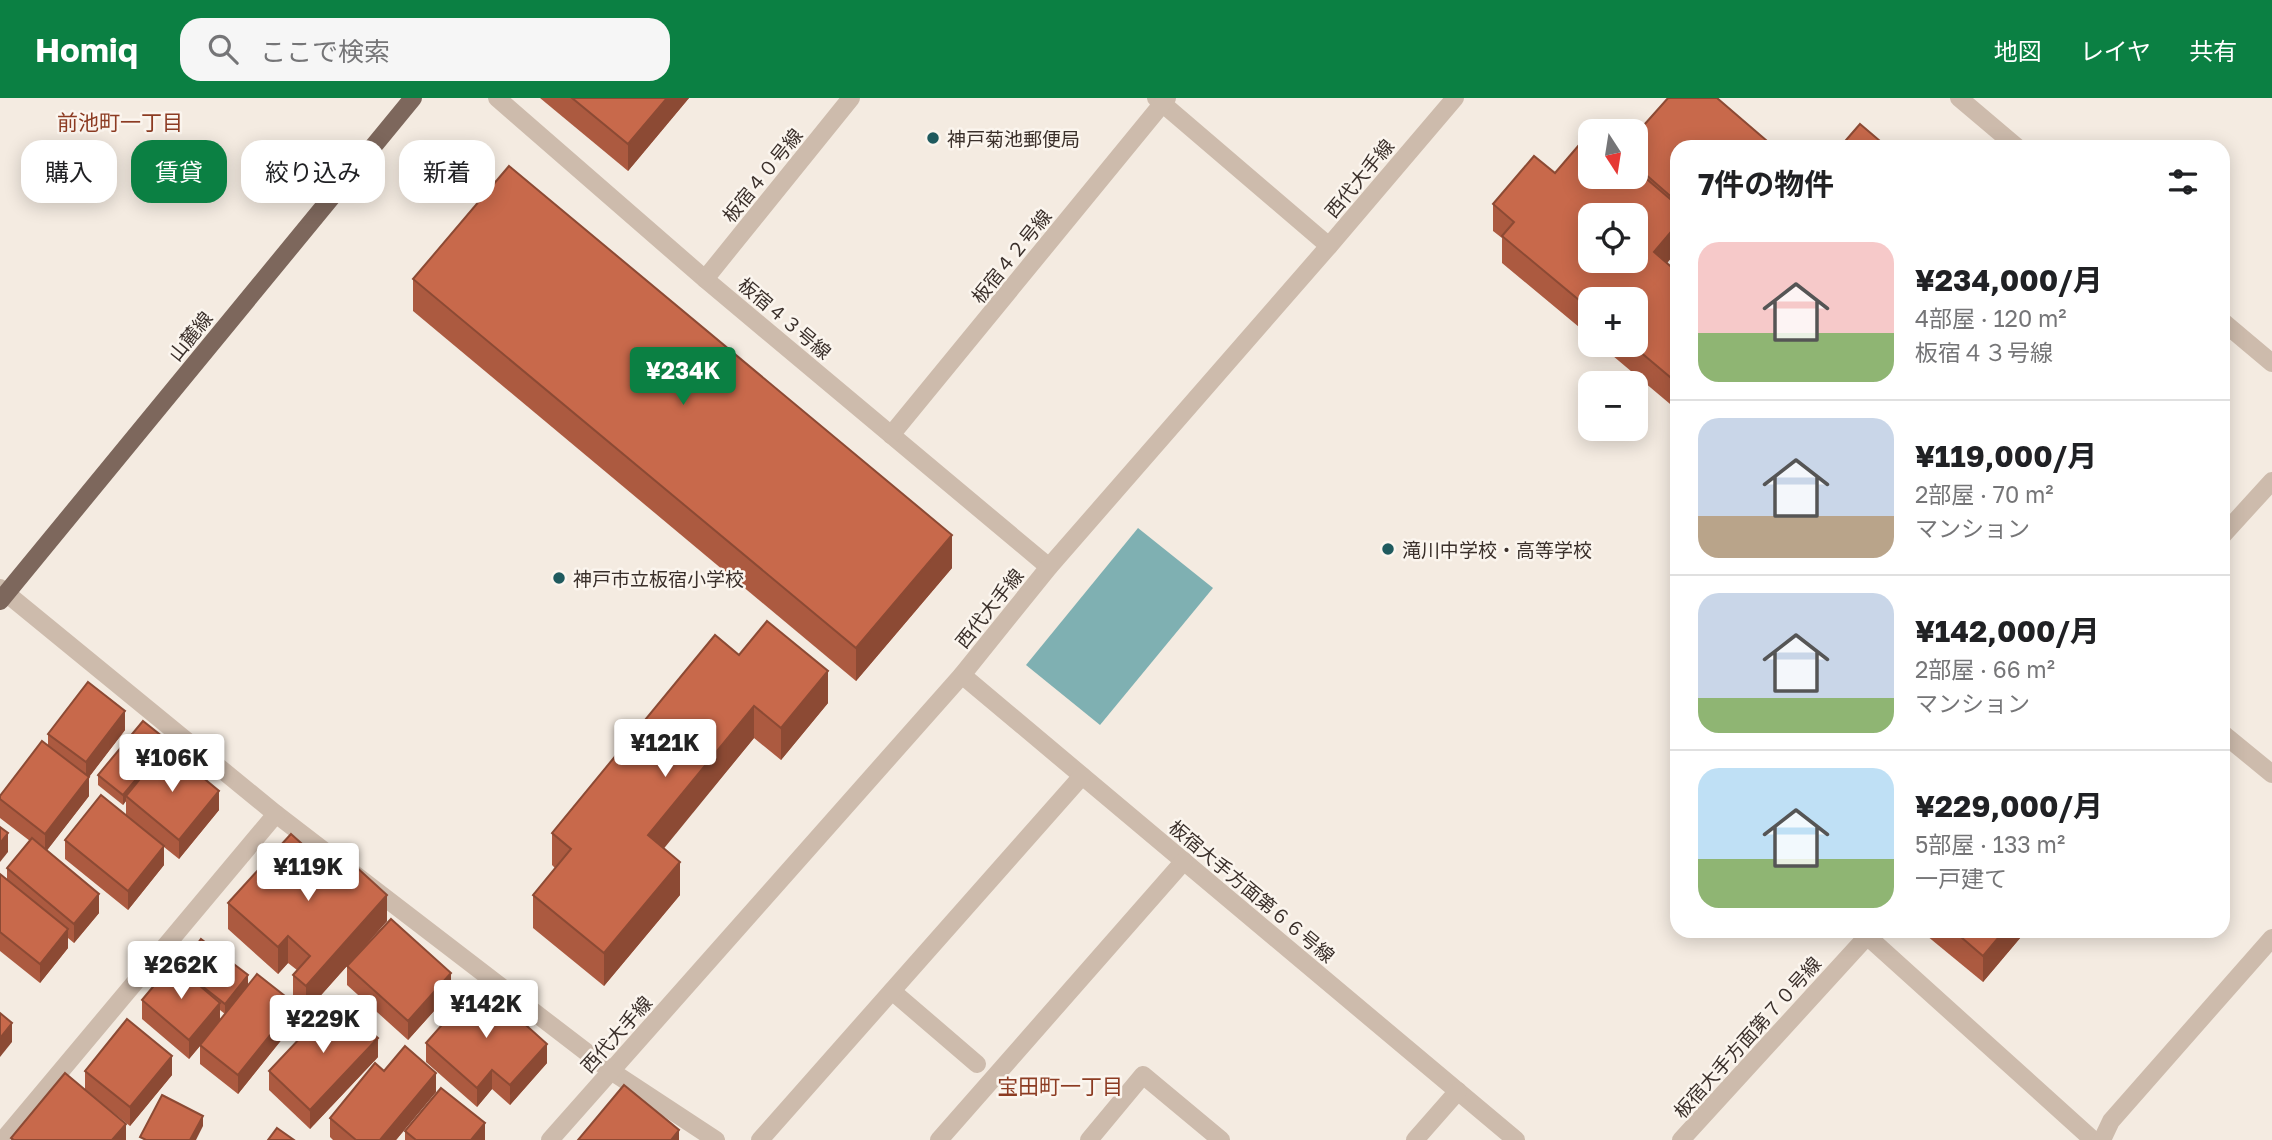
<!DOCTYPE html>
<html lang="ja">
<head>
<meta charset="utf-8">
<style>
  :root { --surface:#fff; --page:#f6f6f6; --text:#202124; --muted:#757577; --line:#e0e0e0; --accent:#0b8043 }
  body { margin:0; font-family:"Golos Text","Noto Sans JP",sans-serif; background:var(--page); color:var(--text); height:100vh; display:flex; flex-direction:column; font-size:26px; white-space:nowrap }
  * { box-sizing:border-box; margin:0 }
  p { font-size:23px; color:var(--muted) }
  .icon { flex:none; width:38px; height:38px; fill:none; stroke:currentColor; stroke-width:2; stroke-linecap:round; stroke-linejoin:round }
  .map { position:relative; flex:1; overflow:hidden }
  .drawer { position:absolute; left:1670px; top:42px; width:560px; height:798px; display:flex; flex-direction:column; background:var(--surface); border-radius:21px; box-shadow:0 4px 18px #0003 }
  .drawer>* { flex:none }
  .top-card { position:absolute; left:21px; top:42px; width:665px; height:63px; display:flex; gap:14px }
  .needle { width:46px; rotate:168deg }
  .fabs { position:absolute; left:1578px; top:21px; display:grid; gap:14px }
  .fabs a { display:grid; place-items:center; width:70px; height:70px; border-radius:14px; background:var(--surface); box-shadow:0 4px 18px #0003; font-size:35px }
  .price { position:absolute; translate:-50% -60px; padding:0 16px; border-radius:7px; background:#fff; color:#222; font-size:23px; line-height:46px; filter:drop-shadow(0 2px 4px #0008) }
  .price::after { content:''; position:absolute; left:50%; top:42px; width:21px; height:16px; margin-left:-10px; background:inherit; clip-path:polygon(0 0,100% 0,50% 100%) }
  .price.active { background:var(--accent); color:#fff }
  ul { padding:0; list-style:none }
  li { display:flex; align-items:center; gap:21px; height:175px; padding:0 28px }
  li+li { border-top:2px solid var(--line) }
  li span { display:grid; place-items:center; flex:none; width:196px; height:140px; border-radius:21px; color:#555 }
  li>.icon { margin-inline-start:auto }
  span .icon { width:84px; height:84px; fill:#fffc; stroke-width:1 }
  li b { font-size:30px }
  h2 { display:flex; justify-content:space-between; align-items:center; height:84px; padding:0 28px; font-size:30px }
  .pill { padding:0 24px; border-radius:21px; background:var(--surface); box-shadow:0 4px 18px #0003; font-size:24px; line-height:63px }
  .pill.active { background:var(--accent); color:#fff }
  header { display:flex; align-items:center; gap:42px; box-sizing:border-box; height:98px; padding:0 35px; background:var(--accent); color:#fff }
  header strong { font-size:33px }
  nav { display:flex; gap:38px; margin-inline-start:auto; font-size:24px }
  .search { width:490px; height:63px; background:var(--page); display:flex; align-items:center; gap:18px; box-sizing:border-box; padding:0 24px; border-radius:21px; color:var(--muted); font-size:26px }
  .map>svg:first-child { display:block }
</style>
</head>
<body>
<header>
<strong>Homiq</strong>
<div class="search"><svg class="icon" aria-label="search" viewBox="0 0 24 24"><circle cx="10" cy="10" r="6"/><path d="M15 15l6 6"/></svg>ここで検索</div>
<nav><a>地図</a><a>レイヤ</a><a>共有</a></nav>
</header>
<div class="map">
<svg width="2272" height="1042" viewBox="0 0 2272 1042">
  <rect width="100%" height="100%" fill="#f4ebe1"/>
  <polygon fill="#7fb0b2" points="1138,430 1213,490 1100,627 1026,567"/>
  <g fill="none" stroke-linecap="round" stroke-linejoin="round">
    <g stroke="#cdbbac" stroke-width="18">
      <polyline points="497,0 705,181 1049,469"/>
      <polyline points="1156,0 1329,148"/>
      <polyline points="1959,0 2017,49"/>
      <polyline points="705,181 851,0"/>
      <polyline points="2222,223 2272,265"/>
      <polyline points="891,337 1167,0"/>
      <polyline points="2222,438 2272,383"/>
      <polyline points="0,490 276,716 611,973 716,1042"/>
      <polyline points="962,577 1516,1042"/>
      <polyline points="2222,635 2272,676"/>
      <polyline points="1867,838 2093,1042"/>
      <polyline points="892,893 977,966"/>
      <polyline points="3,1042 276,716"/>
      <polyline points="550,1042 962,577 1049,469 1329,148 1455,0"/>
      <polyline points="760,1042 1082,678"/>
      <polyline points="939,1042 1184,763"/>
      <polyline points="1089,1042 1143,977 1221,1042"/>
      <polyline points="1415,1042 1458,993"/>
      <polyline points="1681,1042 1872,833"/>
      <polyline points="2102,1042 2111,1023 2272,840"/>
    </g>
    <polyline stroke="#7d675c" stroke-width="18" points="0,503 413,0"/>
  </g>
  <g fill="#ac5a40" fill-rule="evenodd">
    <polygon points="540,0 689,0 628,73"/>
    <polygon points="1636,36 1676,49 1676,154 1667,165 1676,173 1676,311 1600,247 1636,247 1591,201 1591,239 1502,165 1502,140 1493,133 1493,106 1555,75 1636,79"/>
    <polygon points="413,181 952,470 856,583 413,213"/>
    <polygon points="739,557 828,605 781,662 754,640 663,750 680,797 604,888 533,830 533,797 555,770 552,767 552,735"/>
    <polygon points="125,632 89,679 89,698 47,752 99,815 74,845 68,840 68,850 40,885 0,853 0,776 7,782 7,770 30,743 0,720 0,698 48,648 48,636"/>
    <polygon points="168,651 219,712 179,761 164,749 164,767 128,812 65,761 65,742 126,717 126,703 123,707 98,687 98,677"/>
    <polygon points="228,805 387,823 352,863 451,894 408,942 347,887 347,868 306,914 293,903 293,877 297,872 288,865 278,876 228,831"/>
    <polygon points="1921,833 2026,833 1983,884"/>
    <path d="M179,870l69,17 47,38 -57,71 -38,-30v-18l-11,13 -47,-40v-19zM220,912l5,4 -5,6z"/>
    <polygon points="426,945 547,965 510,1007 492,991 477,1009 426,964"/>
    <polygon points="378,959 310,1031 269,992 269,973"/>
    <polygon points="85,973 172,977 130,1028 91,997 126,1042 11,1042 11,1040 85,992"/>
    <polygon points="384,973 436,994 396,1042 333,1042 330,1039 330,1020"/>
    <polygon points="405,1033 485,1042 405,1042"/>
  </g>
  <g fill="#8c4a34">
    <polygon points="667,0 689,0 628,73 628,46"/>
    <polygon points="1676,128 1676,154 1654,181 1654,154"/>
    <polygon points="952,437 952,470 856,583 856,550"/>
    <polygon points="828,573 828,605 781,662 781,630"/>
    <polygon points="754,608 754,640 648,770 648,737"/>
    <polygon points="125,613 125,632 86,683 86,664"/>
    <polygon points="168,643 168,653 126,698 126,703 123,707 123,697"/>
    <polygon points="89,679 89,698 45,755 45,736"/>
    <polygon points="219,693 219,712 179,761 179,742"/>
    <polygon points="8,735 8,754 0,764 0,745"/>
    <polygon points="164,748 164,767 128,812 128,793"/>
    <polygon points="680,764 680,797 604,888 604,855"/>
    <polygon points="99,796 99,815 74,845 74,826"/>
    <polygon points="387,797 387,823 306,914 306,888"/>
    <polygon points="68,831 68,850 40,885 40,866"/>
    <polygon points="2004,833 2026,833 1983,884 1983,858"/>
    <polygon points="288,838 288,865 278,876 278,849"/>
    <polygon points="451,875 451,894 408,942 408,923"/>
    <polygon points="248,877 248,887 225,916 225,906"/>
    <polygon points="220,905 220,924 189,961 189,942"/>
    <polygon points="295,906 295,925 238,996 238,977"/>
    <polygon points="12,925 12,944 0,959 0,940"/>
    <polygon points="378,940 378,959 310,1031 310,1012"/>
    <polygon points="547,946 547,965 510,1007 510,987"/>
    <polygon points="172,958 172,977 130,1028 130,1009"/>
    <polygon points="492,972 492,991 477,1009 477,990"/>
    <polygon points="436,975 436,994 396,1042 380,1042"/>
    <polygon points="203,1018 203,1028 196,1042 190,1042"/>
    <polygon points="485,1025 485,1042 471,1042"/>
    <polygon points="126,1026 126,1042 112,1042"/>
    <polygon points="679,1032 679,1042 671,1042"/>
  </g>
  <g fill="#c8694b" stroke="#8c4a34" stroke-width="2" fill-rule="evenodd">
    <polygon points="572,0 667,0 628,46"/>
    <polygon points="1668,0 1717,0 1774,49 1676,49 1676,103 1636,68 1636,36"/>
    <polygon points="1860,26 1887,49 1840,49"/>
    <path d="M1591,33v46h45v-7l40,34v22l-22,26 22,19v111l-44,-37h4v-46h-45v11l-89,-74 12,-14 -21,-18 41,-48 21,17zM1591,117h45v46h-45z"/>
    <polygon points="509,68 952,437 856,550 413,181"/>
    <polygon points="767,523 828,573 781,630 754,608 648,737 680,764 604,855 533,797 571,751 552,735 715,537 739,557"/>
    <polygon points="88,584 125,613 86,664 48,636"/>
    <polygon points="143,623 168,643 123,697 98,677"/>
    <polygon points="42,643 89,679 45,736 0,701 0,698"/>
    <polygon points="166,649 219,693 179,742 126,698"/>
    <polygon points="101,697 164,748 128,793 65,742"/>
    <polygon points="0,729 8,735 0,745"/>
    <polygon points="291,736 330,771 343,757 387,797 306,888 293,877 310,858 288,838 278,849 228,805"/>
    <polygon points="32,740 99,796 74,826 7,770"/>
    <polygon points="0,776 68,831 40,866 0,834"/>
    <polygon points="391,821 451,875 408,923 347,868"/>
    <polygon points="1954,833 2004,833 1983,858"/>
    <polygon points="201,841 248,877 225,906 179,870"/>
    <polygon points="173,865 220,905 189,942 142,902"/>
    <polygon points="257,876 295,906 238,977 200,947"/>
    <polygon points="479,885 547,946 510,987 492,972 477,990 426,945"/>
    <polygon points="336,902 378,940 310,1012 269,973"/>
    <polygon points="0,915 12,925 0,940"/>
    <polygon points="127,921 172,958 130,1009 85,973"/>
    <polygon points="405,948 436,975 380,1042 356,1042 330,1020 375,965 384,973"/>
    <polygon points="65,975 126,1026 112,1042 14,1042 11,1040"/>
    <polygon points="624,987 679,1032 671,1042 578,1042"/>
    <polygon points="441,990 485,1025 471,1042 416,1042 405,1033"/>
    <polygon points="162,997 203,1018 190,1042 146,1042 140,1039"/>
    <polygon points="277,1030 294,1042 268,1042"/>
  </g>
  <g fill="#1f5a5e" stroke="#fbf5ee" stroke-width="2.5">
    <circle cx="933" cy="40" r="7"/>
    <circle cx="1388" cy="451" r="7"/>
    <circle cx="559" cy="480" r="7"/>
  </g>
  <g text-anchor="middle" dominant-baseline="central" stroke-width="5" stroke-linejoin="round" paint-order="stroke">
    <g font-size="19" fill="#3b302b" stroke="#fbf5ee" text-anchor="start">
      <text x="947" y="40">神戸菊池郵便局</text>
      <text x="1402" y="451">滝川中学校・高等学校</text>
      <text x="573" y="480">神戸市立板宿小学校</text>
    </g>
    <g font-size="19" fill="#3b302b" stroke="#fbf5ee">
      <text transform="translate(762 77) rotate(-51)">板宿４０号線</text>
      <text transform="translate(1359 80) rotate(-50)">西代大手線</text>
      <text transform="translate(1011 158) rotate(-51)">板宿４２号線</text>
      <text transform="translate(785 220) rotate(40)">板宿４３号線</text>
      <text transform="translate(190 238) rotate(-51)">山麓線</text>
      <text transform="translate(989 510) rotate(-51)">西代大手線</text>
      <text transform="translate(1252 793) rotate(40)">板宿大手方面第６６号線</text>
      <text transform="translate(616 936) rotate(-48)">西代大手線</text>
      <text transform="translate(1747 939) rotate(-48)">板宿大手方面第７０号線</text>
    </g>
    <g font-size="21" fill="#8c3b22" stroke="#fbf5ee">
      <text x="120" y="24">前池町一丁目</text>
      <text x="1060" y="988">宝田町一丁目</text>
    </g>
  </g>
</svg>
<div class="fabs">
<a><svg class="needle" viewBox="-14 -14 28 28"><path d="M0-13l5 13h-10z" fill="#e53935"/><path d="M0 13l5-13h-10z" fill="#757577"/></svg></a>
<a><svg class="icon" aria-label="locate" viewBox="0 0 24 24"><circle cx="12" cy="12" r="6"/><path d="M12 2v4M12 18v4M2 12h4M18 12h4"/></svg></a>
<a>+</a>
<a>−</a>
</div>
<b class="price active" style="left:683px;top:309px">¥234K</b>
<b class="price" style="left:665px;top:681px">¥121K</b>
<b class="price" style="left:172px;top:696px">¥106K</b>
<b class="price" style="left:308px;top:805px">¥119K</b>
<b class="price" style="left:181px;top:903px">¥262K</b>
<b class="price" style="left:486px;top:942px">¥142K</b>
<b class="price" style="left:323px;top:957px">¥229K</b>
<div class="top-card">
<a class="pill">購入</a>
<a class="pill active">賃貸</a>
<a class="pill">絞り込み</a>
<a class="pill">新着</a>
</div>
<section class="drawer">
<h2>7件の物件<svg class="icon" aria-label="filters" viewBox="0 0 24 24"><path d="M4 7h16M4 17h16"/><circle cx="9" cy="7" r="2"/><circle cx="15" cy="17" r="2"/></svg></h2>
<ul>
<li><span style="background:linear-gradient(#f6c9c9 65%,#8fb573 0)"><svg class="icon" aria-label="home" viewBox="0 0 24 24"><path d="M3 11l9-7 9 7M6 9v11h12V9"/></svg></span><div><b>¥234,000/月</b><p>4部屋 · 120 m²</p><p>板宿４３号線</p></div></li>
<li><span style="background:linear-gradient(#c9d6e8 70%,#b9a48a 0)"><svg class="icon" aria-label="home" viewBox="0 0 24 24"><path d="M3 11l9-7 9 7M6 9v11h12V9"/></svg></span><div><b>¥119,000/月</b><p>2部屋 · 70 m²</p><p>マンション</p></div></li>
<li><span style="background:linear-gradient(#c9d6e8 75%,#8fb573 0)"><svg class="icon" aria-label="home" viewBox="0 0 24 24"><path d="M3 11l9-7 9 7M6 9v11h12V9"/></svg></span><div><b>¥142,000/月</b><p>2部屋 · 66 m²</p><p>マンション</p></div></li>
<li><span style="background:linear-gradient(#bfe0f5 65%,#8fb573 0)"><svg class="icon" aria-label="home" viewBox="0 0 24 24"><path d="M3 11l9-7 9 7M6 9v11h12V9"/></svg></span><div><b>¥229,000/月</b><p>5部屋 · 133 m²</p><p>一戸建て</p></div></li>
</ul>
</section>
</div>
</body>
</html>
